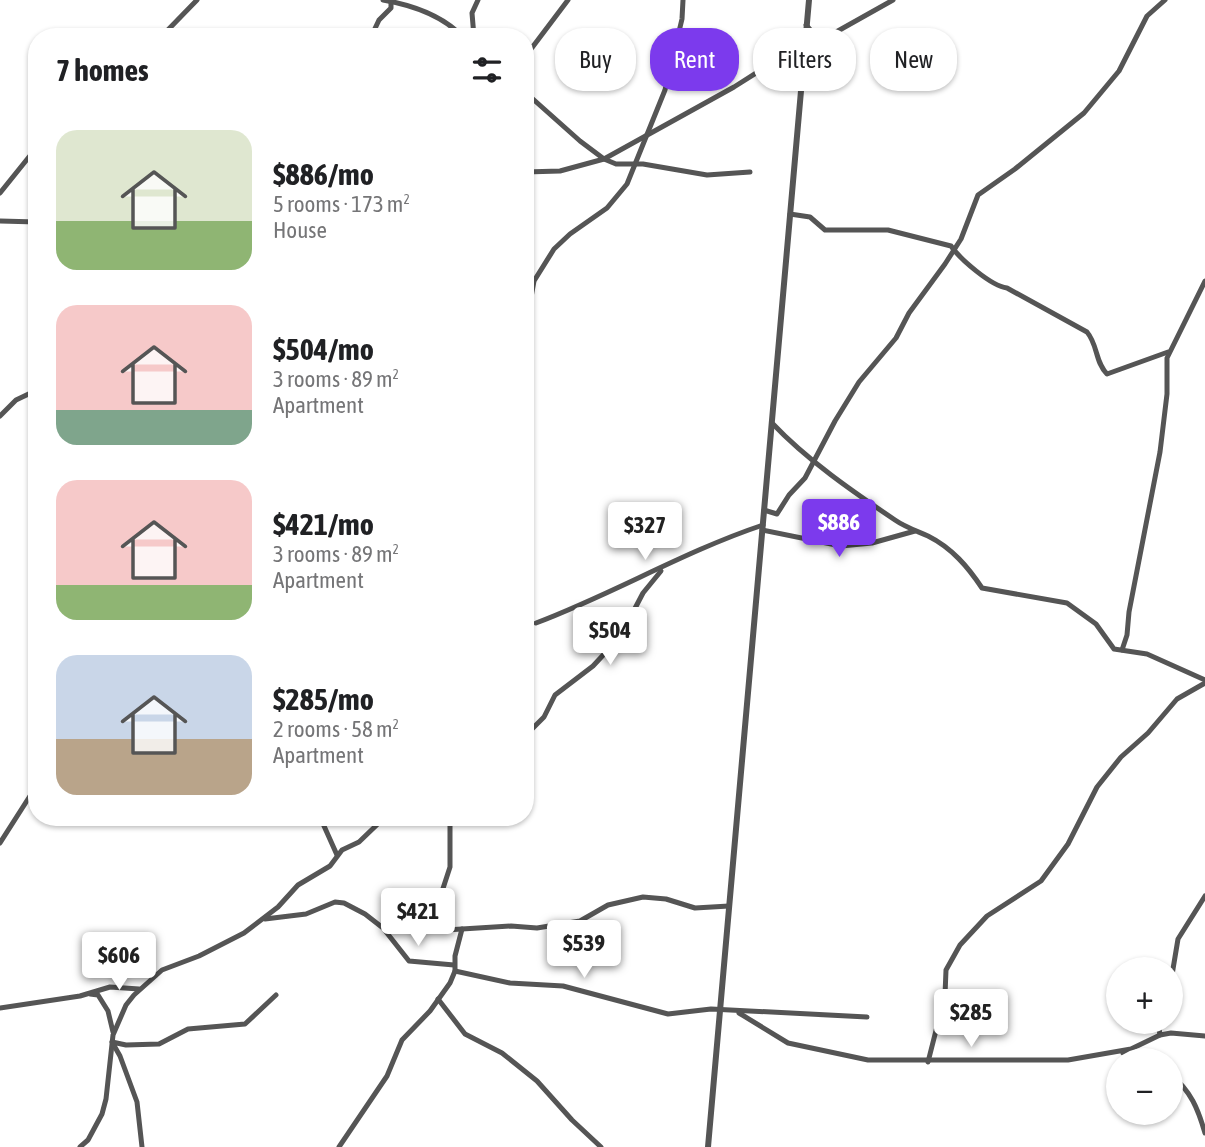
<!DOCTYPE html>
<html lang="en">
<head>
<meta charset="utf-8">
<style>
  :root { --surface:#fff; --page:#f2f2f2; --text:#202124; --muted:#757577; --accent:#7c3aed }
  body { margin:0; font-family:"Asap Condensed",sans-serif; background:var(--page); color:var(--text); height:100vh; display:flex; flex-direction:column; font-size:26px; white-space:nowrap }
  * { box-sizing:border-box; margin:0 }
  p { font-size:23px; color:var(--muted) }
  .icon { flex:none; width:38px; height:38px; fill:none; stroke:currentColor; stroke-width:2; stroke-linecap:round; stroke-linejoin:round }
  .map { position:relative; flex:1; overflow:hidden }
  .side { position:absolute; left:28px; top:28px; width:506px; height:798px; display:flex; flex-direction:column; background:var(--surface); border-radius:28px; box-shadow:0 2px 5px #0004 }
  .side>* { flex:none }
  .guide { position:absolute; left:555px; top:28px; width:544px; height:63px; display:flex; gap:14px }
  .fabs { position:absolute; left:1106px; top:957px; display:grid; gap:14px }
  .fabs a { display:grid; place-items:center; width:77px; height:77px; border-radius:50%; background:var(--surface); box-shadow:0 2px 5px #0004; font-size:35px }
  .price { position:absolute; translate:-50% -60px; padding:0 16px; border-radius:7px; background:#fff; color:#222; font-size:23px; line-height:46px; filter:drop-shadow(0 2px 4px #0008) }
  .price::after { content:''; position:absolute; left:50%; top:42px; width:21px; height:16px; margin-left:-10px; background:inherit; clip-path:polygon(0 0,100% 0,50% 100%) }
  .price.current { background:var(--accent); color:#fff }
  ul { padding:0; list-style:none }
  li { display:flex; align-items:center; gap:21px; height:175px; padding:0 28px }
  li span { display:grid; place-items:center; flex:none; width:196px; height:140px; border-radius:21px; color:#555 }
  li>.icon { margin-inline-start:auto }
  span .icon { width:84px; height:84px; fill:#fffc; stroke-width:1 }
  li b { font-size:30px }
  h2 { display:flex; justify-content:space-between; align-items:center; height:84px; padding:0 28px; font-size:30px }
  .tag { padding:0 24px; border-radius:28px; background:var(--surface); box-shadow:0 2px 5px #0004; font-size:24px; line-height:63px }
  .tag.current { background:var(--accent); color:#fff }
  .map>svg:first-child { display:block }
</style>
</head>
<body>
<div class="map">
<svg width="1205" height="1147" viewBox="0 0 1205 1147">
  <rect width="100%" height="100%" fill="#fff"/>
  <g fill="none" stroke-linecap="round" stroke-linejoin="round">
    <g stroke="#555" stroke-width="5">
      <path d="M383,0c29,5 60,16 80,37"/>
      <polyline points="806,25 820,41"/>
      <polyline points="161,37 197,0"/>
      <polyline points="371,37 379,20 391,8 391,1"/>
      <polyline points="474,37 472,13 478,0"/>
      <polyline points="804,55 820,41 893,0"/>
      <polyline points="525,57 568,0"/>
      <polyline points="525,92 580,141 604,159 616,164 643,164 707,175 750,172"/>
      <polyline points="525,172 560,171 604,159 734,87 786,54 804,49"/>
      <polyline points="0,193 37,147"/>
      <path d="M790,214l20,3 15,13h63l63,16c9,13 40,40 56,42l80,44c11,13 8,30 20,42l61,-22"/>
      <polyline points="0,221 37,222"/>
      <polyline points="525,330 534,281 554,249 570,234 607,208 627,184 665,90 682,19 683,0"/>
      <polyline points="0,416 16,400 37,390"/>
      <path d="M772,423c35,37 80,68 123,97 10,7 22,11 33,16 24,12 40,31 54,52l85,15 29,21 18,25 33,5 58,26"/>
      <polyline points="764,510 777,514 789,495 805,478 835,421 859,382 896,338 909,313 945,264 961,239 978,195 1015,169 1084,113 1119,71 1147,16 1165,0"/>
      <polyline points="762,530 841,546 872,543 915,531"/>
      <path d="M536,623c77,-29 149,-72 227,-98"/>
      <polyline points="1122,650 1127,635 1129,612 1160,452 1167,394 1167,358 1205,281"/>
      <polyline points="525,736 544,717 555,695 593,666 620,637 643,593 661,571"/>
      <polyline points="320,817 337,855"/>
      <polyline points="0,843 37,785"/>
      <polyline points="265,919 306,914 335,902 344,903 365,914 383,928 409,961 454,965"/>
      <polyline points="383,928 404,925 446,930 511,926 537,928 580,921 608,905 643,897 666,899 695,908 729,906"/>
      <polyline points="433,928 433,919 450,867 450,817"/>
      <polyline points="455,971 510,983 563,986 668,1014 711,1009 867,1017"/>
      <polyline points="1171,981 1178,939 1205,896"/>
      <polyline points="90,994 98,995 108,1011 113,1032"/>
      <polyline points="438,999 465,1034 502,1053 537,1081 572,1120 601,1147"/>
      <polyline points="0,1008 80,996 110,987 139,989"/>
      <polyline points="739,1013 788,1043 868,1060 1068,1060 1131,1049 1160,1035 1171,1033 1205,1036"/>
      <polyline points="1158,1022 1160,1035"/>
      <polyline points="1123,1053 1148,1060"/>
      <polyline points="928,1062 945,995 946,970 960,945 987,916 1041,881 1068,844 1097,787 1121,757 1148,733 1177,699 1205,683"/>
      <path d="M1171,1075c20,16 27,34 34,58"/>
      <polyline points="80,1147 88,1140 102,1114 106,1099 113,1035 126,1005 134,995 162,970 199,956 244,933 278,907 298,885 330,866 342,850 359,842 385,817"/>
      <polyline points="142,1147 137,1102 120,1056 112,1042 126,1045 159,1044 188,1029 245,1024 276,995"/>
      <polyline points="339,1147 387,1076 402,1040 430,1011 450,983 455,971 455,956 462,929"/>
    </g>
    <polyline stroke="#555" stroke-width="6" points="708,1147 809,0"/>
  </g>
</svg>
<div class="fabs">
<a>+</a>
<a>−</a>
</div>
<b class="price current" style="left:839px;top:559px">$886</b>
<b class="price" style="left:645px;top:562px">$327</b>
<b class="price" style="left:610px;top:667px">$504</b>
<b class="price" style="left:418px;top:948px">$421</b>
<b class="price" style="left:584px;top:980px">$539</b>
<b class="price" style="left:119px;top:992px">$606</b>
<b class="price" style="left:971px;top:1049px">$285</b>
<div class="guide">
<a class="tag">Buy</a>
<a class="tag current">Rent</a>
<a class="tag">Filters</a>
<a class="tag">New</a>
</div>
<section class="side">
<h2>7 homes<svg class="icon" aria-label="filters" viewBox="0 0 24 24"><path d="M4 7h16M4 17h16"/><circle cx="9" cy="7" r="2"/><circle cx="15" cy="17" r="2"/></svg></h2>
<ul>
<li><span style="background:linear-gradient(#dfe7d0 65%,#8fb573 0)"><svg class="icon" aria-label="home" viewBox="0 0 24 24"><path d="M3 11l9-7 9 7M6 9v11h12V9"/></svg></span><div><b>$886/mo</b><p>5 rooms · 173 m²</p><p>House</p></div></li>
<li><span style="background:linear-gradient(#f6c9c9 75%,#7fa58c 0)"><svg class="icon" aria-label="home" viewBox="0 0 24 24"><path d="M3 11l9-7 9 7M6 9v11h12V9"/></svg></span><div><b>$504/mo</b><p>3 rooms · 89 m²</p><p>Apartment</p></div></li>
<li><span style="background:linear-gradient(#f6c9c9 75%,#8fb573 0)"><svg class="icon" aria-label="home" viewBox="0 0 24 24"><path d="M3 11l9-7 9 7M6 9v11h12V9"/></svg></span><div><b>$421/mo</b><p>3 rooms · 89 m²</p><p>Apartment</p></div></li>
<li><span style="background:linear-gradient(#c9d6e8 60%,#b9a48a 0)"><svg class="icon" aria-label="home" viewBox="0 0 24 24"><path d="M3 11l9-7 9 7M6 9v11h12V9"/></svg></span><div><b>$285/mo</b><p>2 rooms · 58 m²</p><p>Apartment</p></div></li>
</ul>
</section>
</div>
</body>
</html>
